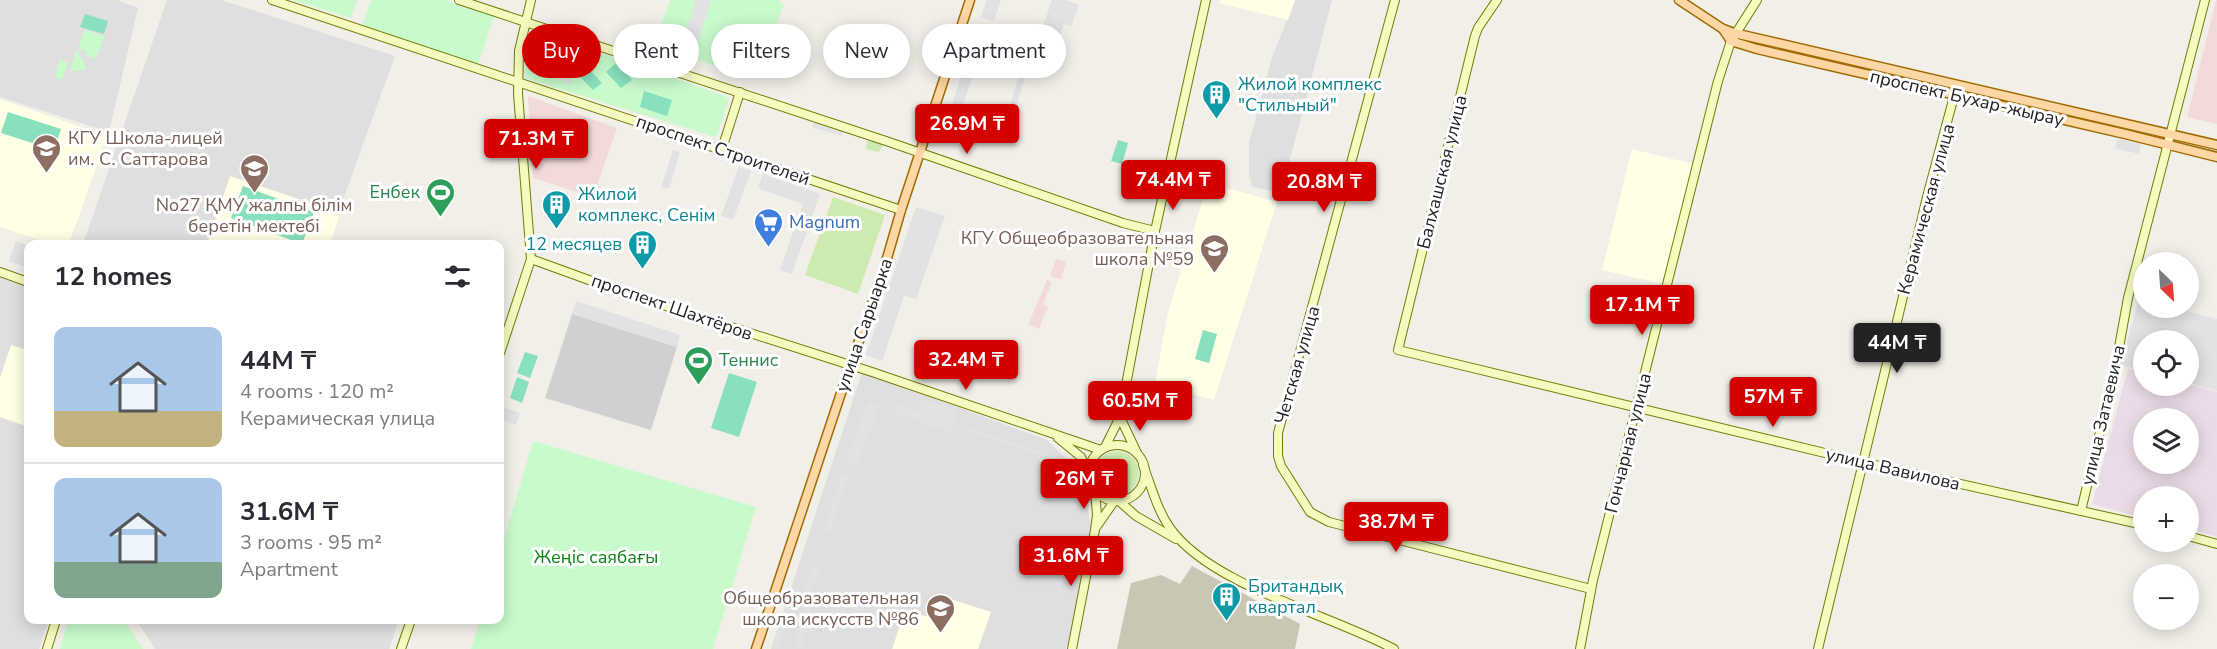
<!DOCTYPE html>
<html lang="en">
<head>
<meta charset="utf-8">
<style>
  :root { --surface:#fff; --page:#f2f2f3; --text:#2b2b33; --muted:#7c7c81; --line:#e1e1e2; --accent:#d40000 }
  body { margin:0; font-family:"Nunito Sans",sans-serif; background:var(--page); color:var(--text); height:100vh; display:flex; flex-direction:column; font-size:22px; white-space:nowrap }
  * { box-sizing:border-box; margin:0 }
  p { font-size:20px; color:var(--muted) }
  .icon { flex:none; width:33px; height:33px; fill:none; stroke:currentColor; stroke-width:2; stroke-linecap:round; stroke-linejoin:round }
  .map { position:relative; flex:1; overflow:hidden }
  .sheet { position:absolute; left:24px; top:240px; width:480px; height:384px; display:flex; flex-direction:column; background:var(--surface); border-radius:12px; box-shadow:0 3px 15px #0003 }
  .sheet>* { flex:none }
  .hud { position:absolute; left:522px; top:24px; width:570px; height:54px; display:flex; gap:12px }
  .needle { width:39px; rotate:155deg }
  .controls { position:absolute; left:2133px; top:252px; display:grid; gap:12px }
  .controls a { display:grid; place-items:center; width:66px; height:66px; border-radius:50%; background:var(--surface); box-shadow:0 3px 15px #0003; font-size:30px }
  .price { position:absolute; translate:-50% -51px; padding:0 14px; border-radius:6px; background:var(--accent); color:#fff; font-size:20px; line-height:39px; filter:drop-shadow(0 2px 3px #0008) }
  .price::after { content:''; position:absolute; left:50%; top:36px; width:18px; height:14px; margin-left:-9px; background:inherit; clip-path:polygon(0 0,100% 0,50% 100%) }
  .price.on { background:#222; color:#fff }
  ul { padding:0; list-style:none }
  li { display:flex; align-items:center; gap:18px; height:150px; padding:0 30px }
  li+li { border-top:2px solid var(--line) }
  li span { display:grid; place-items:center; flex:none; width:168px; height:120px; border-radius:12px; color:#555 }
  li>.icon { margin-inline-start:auto }
  span .icon { width:72px; height:72px; fill:#fffc; stroke-width:1 }
  li b { font-size:26px }
  h2 { display:flex; justify-content:space-between; align-items:center; height:72px; padding:0 30px; font-size:26px }
  .chip { padding:0 21px; border-radius:27px; background:var(--surface); box-shadow:0 3px 15px #0003; font-size:21px; line-height:54px }
  .chip.on { background:var(--accent); color:#fff }
  .map>svg:first-child { display:block }
</style>
</head>
<body>
<div class="map">
<svg width="2217" height="649" viewBox="0 0 2217 649">
  <rect width="100%" height="100%" fill="#f2efe9"/>
  <g fill="#e0dfdf">
    <polygon points="0,0 117,0 138,8 109,132 0,97"/>
    <polygon points="167,0 221,0 395,56 327,244 83,244"/>
    <polygon points="1295,0 1332,0 1281,193 1252,187 1249,175 1249,143 1272,57"/>
    <polygon points="0,277 28,287 28,620 49,620 39,649 0,649"/>
    <polygon points="862,372 1047,440 1070,462 1083,487 1092,529 1083,584 1066,649 771,649"/>
    <polygon points="136,620 399,620 389,649 155,649"/>
  </g>
  <g fill="#f2dad9">
    <polygon points="2216,0 2217,0 2217,124 2187,117"/>
    <polygon points="528,96 617,128 593,197 533,178"/>
    <polygon points="1056,259 1066,262 1061,279 1050,276"/>
    <polygon points="1047,280 1052,282 1043,304 1048,307 1039,329 1028,325"/>
  </g>
  <path fill="#ebdbe8" fill-rule="evenodd" d="M2128,368l15,4 1,14 45,-2 28,8v145l-28,-8 -1,-33h-44l-1,22 -51,-14zM2144,418h44v46h-44z"/>
  <g fill="#ffffe5">
    <polygon points="1220,0 1295,0 1288,20 1219,3"/>
    <polygon points="0,99 107,136 69,244 52,244 0,227"/>
    <polygon points="1632,149 1693,164 1663,284 1602,270"/>
    <polygon points="230,176 340,213 330,244 207,244"/>
    <polygon points="1208,183 1277,202 1214,400 1155,385 1168,312"/>
    <polygon points="11,345 28,350 28,427 0,417 0,377"/>
    <polygon points="941,596 991,612 978,649 892,649 905,611 934,618"/>
  </g>
  <polygon fill="#d0d0d0" points="572,314 677,347 651,430 545,398"/>
  <polygon fill="#c7c7b4" points="1192,566 1300,624 1295,649 1117,649 1131,583 1161,575 1180,584"/>
  <g fill="#cdebb0">
    <polygon points="869,140 883,145 879,152 866,149 867,141"/>
    <polygon points="833,197 885,215 858,294 805,275"/>
    <circle cx="1117" cy="473" r="22"/>
  </g>
  <g fill="#c8facc">
    <polygon points="293,0 357,0 351,18"/>
    <polygon points="371,0 446,0 494,16 478,65 362,26"/>
    <polygon points="670,0 780,0 779,2 784,4 755,79 654,45"/>
    <polygon points="84,30 105,36 96,59 87,56 87,51 78,49"/>
    <polygon points="536,31 723,95 729,100 716,137 527,79 524,74 529,34"/>
    <polygon points="77,50 86,67 85,70 69,71"/>
    <polygon points="59,60 68,63 62,80 55,77"/>
    <polygon points="533,441 756,507 713,649 471,649 480,620 500,620 500,553"/>
    <polygon points="68,620 124,620 143,649 60,649"/>
  </g>
  <g fill="#88e0be">
    <polygon points="85,14 108,21 104,34 80,27"/>
    <polygon points="617,62 632,80 621,88 606,72"/>
    <polygon points="589,69 602,83 593,90 579,76"/>
    <polygon points="644,91 672,100 667,116 640,107"/>
    <polygon points="8,112 61,129 54,150 1,133"/>
    <polygon points="1118,140 1128,143 1122,164 1111,161"/>
    <polygon points="243,186 314,212 302,244 231,218"/>
    <polygon points="1203,330 1217,334 1209,363 1195,359"/>
    <polygon points="525,352 538,356 530,378 517,373"/>
    <polygon points="729,373 757,382 739,437 711,428"/>
    <polygon points="517,377 529,382 522,403 510,398"/>
  </g>
  <g fill="#e2e2e2">
    <polygon points="696,0 711,0 694,55 680,51"/>
    <polygon points="987,0 1001,0 994,21 981,17"/>
    <polygon points="1052,0 1066,0 1079,5 1071,27 1064,24 1060,35 1042,29"/>
    <polygon points="977,28 987,32 958,120 948,116"/>
    <polygon points="542,44 578,56 569,83 533,71"/>
    <polygon points="1023,62 1029,64 1007,137 1001,136"/>
    <polygon points="814,122 843,130 841,136 812,127"/>
    <polygon points="2117,139 2141,144 2139,154 2115,148"/>
    <polygon points="673,150 680,152 669,189 661,187"/>
    <polygon points="739,166 751,171 733,220 721,216"/>
    <polygon points="763,174 820,194 792,274 780,270 803,204 758,188"/>
    <polygon points="916,207 945,216 916,299 904,296 882,361 866,355"/>
    <polygon points="16,241 28,245 28,268 9,261"/>
    <polygon points="2139,298 2143,299 2144,308 2175,308 2217,319 2217,391 2189,383 2188,340 2144,340 2143,371 2121,365"/>
    <polygon points="577,301 680,335 677,347 572,314"/>
    <polygon points="923,399 957,411 950,432 893,412 896,404 919,411"/>
    <polygon points="868,402 879,406 857,465 845,461"/>
    <polygon points="503,407 520,413 516,425 500,419"/>
    <polygon points="963,426 1057,457 1056,460 962,430"/>
    <polygon points="842,473 849,475 829,535 823,532"/>
    <polygon points="812,565 819,567 808,604 800,601"/>
    <polygon points="787,602 793,604 778,647 772,645"/>
    <polygon points="805,608 812,610 801,647 794,645"/>
  </g>
  <g fill="none" stroke-linecap="round" stroke-linejoin="round">
    <defs>
      <g id="secondary">
        <polyline points="272,0 901,210"/>
        <polyline points="459,0 889,142 1123,223 1155,231"/>
        <polyline points="1395,0 1278,433 1278,456 1281,466 1310,512 1329,522 1591,589"/>
        <polyline points="1497,0 1478,28 1475,36 1398,350 1862,462 2144,525"/>
        <polyline points="722,149 740,92"/>
        <polyline points="531,259 622,292 872,372 1101,450"/>
        <polyline points="0,272 28,282"/>
        <polyline points="500,353 531,259 518,94 519,51 531,0"/>
        <polyline points="1120,417 1137,453"/>
        <polyline points="1058,438 1081,457 1087,471"/>
        <circle cx="1117" cy="473" r="28"/>
        <polyline points="1105,447 1120,417 1155,231 1206,0"/>
        <path d="M1143,465c8,20 14,45 27,63 40,57 161,87 224,121"/>
        <polyline points="1119,501 1136,516 1176,539"/>
        <polyline points="2081,511 2115,369 2128,298 2205,0"/>
        <polyline points="1097,526 1115,500"/>
        <polyline points="2188,536 2217,544"/>
        <polyline points="47,649 56,620"/>
        <polyline points="401,649 411,620"/>
        <polyline points="1072,649 1095,530 1097,515 1095,490"/>
        <polyline points="1580,649 1593,580 1718,81 1731,41 1757,0"/>
        <polyline points="1818,649 1928,193 1957,85"/>
      </g>
      <g id="primary">
        <polyline points="1679,0 1723,29 1734,33 2217,145"/>
        <polyline points="1723,29 1731,41 1757,49 2125,134 2217,157"/>
        <polyline points="756,649 850,366 881,279 901,210 970,0"/>
      </g>
    </defs>
    <use href="#secondary" stroke="#707d05" stroke-width="10"/>
    <use href="#primary" stroke="#a06b00" stroke-width="11"/>
    <use href="#secondary" stroke="#f7fabf" stroke-width="8"/>
    <use href="#primary" stroke="#fcd6a4" stroke-width="8"/>
  </g>
  <defs>
    <symbol id="building-pin" viewBox="-11 -11 22 30"><path d="M0 17L-7.5 6A9.5 9.5 0 1 1 7.5 6Z" fill="#0f9aa8" stroke="#fff"/><path d="M-4-6H4V6H1V3H-1V6H-4ZM-2.5-4.3h1.7v1.8h-1.7ZM.8-4.3h1.7v1.8H.8ZM-2.5-1h1.7V.8h-1.7ZM.8-1h1.7V.8H.8Z" fill="#fff"/></symbol>
    <symbol id="school-pin" viewBox="-11 -11 22 30"><path d="M0 17L-7.5 6A9.5 9.5 0 1 1 7.5 6Z" fill="#8d6e63" stroke="#fff"/><path d="M0-5L7-2L0 1L-7-2ZM-4 1L0 2.5L4 1V4Q0 6-4 4Z" fill="#fff"/></symbol>
    <symbol id="stadium-pin" viewBox="-11 -11 22 30"><path d="M0 17L-7.5 6A9.5 9.5 0 1 1 7.5 6Z" fill="#2e9e5b" stroke="#fff"/><path d="M0-5a6.5 5 0 1 0 0 10a6.5 5 0 1 0 0-10ZM-3.5-1.8h7v3.6h-7Z" fill="#fff"/></symbol>
    <symbol id="supermarket-pin" viewBox="-11 -11 22 30"><path d="M0 17L-7.5 6A9.5 9.5 0 1 1 7.5 6Z" fill="#3f7fe0" stroke="#fff"/><path d="M-6-5.5h2.5l.6 2H6L4.5 2H-2.5L-4.4-4H-6ZM-1.5 3.2a1.3 1.3 0 1 0 .1 0ZM3 3.2a1.3 1.3 0 1 0 .1 0Z" fill="#fff"/></symbol>
  </defs>
  <g fill-rule="evenodd">
    <use href="#building-pin" x="1200" y="78" width="33" height="45"/>
    <use href="#school-pin" x="30" y="132" width="33" height="45"/>
    <use href="#school-pin" x="238" y="152" width="33" height="45"/>
    <use href="#stadium-pin" x="424" y="176" width="33" height="45"/>
    <use href="#building-pin" x="540" y="188" width="33" height="45"/>
    <use href="#supermarket-pin" x="752" y="206" width="33" height="45"/>
    <use href="#building-pin" x="626" y="228" width="33" height="45"/>
    <use href="#school-pin" x="1198" y="232" width="33" height="45"/>
    <use href="#stadium-pin" x="682" y="344" width="33" height="45"/>
    <use href="#building-pin" x="1210" y="580" width="33" height="45"/>
    <use href="#school-pin" x="924" y="592" width="33" height="45"/>
  </g>
  <g text-anchor="middle" dominant-baseline="central" stroke-width="6" stroke-linejoin="round" paint-order="stroke">
    <g font-size="18" fill="#0d838f" stroke="#fff" text-anchor="start">
      <text x="1238" y="84">Жилой комплекс<tspan x="1238" dy="21">"Стильный"</tspan></text>
      <text x="578" y="194">Жилой<tspan x="578" dy="21">комплекс, Сенiм</tspan></text>
      <text x="622" y="244" text-anchor="end">12 месяцев</text>
      <text x="1248" y="586">Британдық<tspan x="1248" dy="21">квартал</tspan></text>
    </g>
    <g font-size="18" fill="#222" stroke="#fff">
      <text transform="translate(1967 98) rotate(13)">проспект Бухар-жырау</text>
      <text transform="translate(723 150) rotate(19)">проспект Строителей</text>
      <text transform="translate(1442 172) rotate(-76)">Балхашская улица</text>
      <text transform="translate(1926 209) rotate(-75)">Керамическая улица</text>
      <text transform="translate(672 307) rotate(19)">проспект Шахтёров</text>
      <text transform="translate(864 325) rotate(-71)">улица Сарыарка</text>
      <text transform="translate(1297 365) rotate(-74)">Четская улица</text>
      <text transform="translate(2103 415) rotate(-77)">улица Затаевича</text>
      <text transform="translate(1628 443) rotate(-76)">Гончарная улица</text>
      <text transform="translate(1893 469) rotate(13)">улица Вавилова</text>
    </g>
    <g font-size="18" fill="#785e54" stroke="#fff" text-anchor="end">
      <text x="68" y="138" text-anchor="start">КГУ Школа-лицей<tspan x="68" dy="21">им. С. Саттарова</tspan></text>
      <text x="254" y="205" text-anchor="middle">No27 ҚМУ жалпы білім<tspan x="254" dy="21">беретін мектебі</tspan></text>
      <text x="1194" y="238">КГУ Общеобразовательная<tspan x="1194" dy="21">школа №59</tspan></text>
      <text x="919" y="598">Общеобразовательная<tspan x="919" dy="21">школа искусств №86</tspan></text>
    </g>
    <g font-size="18" fill="#27864d" stroke="#fff" text-anchor="end">
      <text x="420" y="192">Енбек</text>
      <text x="719" y="360" text-anchor="start">Теннис</text>
    </g>
    <g font-size="18" fill="#366cbe" stroke="#fff" text-anchor="start">
      <text x="789" y="222">Magnum</text>
    </g>
    <g font-size="18" fill="#0c8416" stroke="#fff">
      <text x="596" y="557">Жеңіс саябағы</text>
    </g>
  </g>
</svg>
<div class="controls">
<a><svg class="needle" viewBox="-14 -14 28 28"><path d="M0-13l5 13h-10z" fill="#e53935"/><path d="M0 13l5-13h-10z" fill="#7c7c81"/></svg></a>
<a><svg class="icon" aria-label="locate" viewBox="0 0 24 24"><circle cx="12" cy="12" r="6"/><path d="M12 2v4M12 18v4M2 12h4M18 12h4"/></svg></a>
<a><svg class="icon" aria-label="layers" viewBox="0 0 24 24"><path d="M12 4l9 5-9 5-9-5zM3 14l9 5 9-5"/></svg></a>
<a>+</a>
<a>−</a>
</div>
<b class="price" style="left:967px;top:155px">26.9M ₸</b>
<b class="price" style="left:536px;top:170px">71.3M ₸</b>
<b class="price" style="left:1173px;top:211px">74.4M ₸</b>
<b class="price" style="left:1324px;top:213px">20.8M ₸</b>
<b class="price" style="left:1642px;top:336px">17.1M ₸</b>
<b class="price on" style="left:1897px;top:374px">44M ₸</b>
<b class="price" style="left:966px;top:391px">32.4M ₸</b>
<b class="price" style="left:1773px;top:428px">57M ₸</b>
<b class="price" style="left:1140px;top:432px">60.5M ₸</b>
<b class="price" style="left:1084px;top:510px">26M ₸</b>
<b class="price" style="left:1396px;top:553px">38.7M ₸</b>
<b class="price" style="left:1071px;top:587px">31.6M ₸</b>
<div class="hud">
<a class="chip on">Buy</a>
<a class="chip">Rent</a>
<a class="chip">Filters</a>
<a class="chip">New</a>
<a class="chip">Apartment</a>
</div>
<section class="sheet">
<h2>12 homes<svg class="icon" aria-label="filters" viewBox="0 0 24 24"><path d="M4 7h16M4 17h16"/><circle cx="9" cy="7" r="2"/><circle cx="15" cy="17" r="2"/></svg></h2>
<ul>
<li><span style="background:linear-gradient(#a9c7e8 70%,#c2b280 0)"><svg class="icon" aria-label="home" viewBox="0 0 24 24"><path d="M3 11l9-7 9 7M6 9v11h12V9"/></svg></span><div><b>44M ₸</b><p>4 rooms · 120 m²</p><p>Керамическая улица</p></div></li>
<li><span style="background:linear-gradient(#a9c7e8 70%,#7fa58c 0)"><svg class="icon" aria-label="home" viewBox="0 0 24 24"><path d="M3 11l9-7 9 7M6 9v11h12V9"/></svg></span><div><b>31.6M ₸</b><p>3 rooms · 95 m²</p><p>Apartment</p></div></li>
</ul>
</section>
</div>
</body>
</html>
